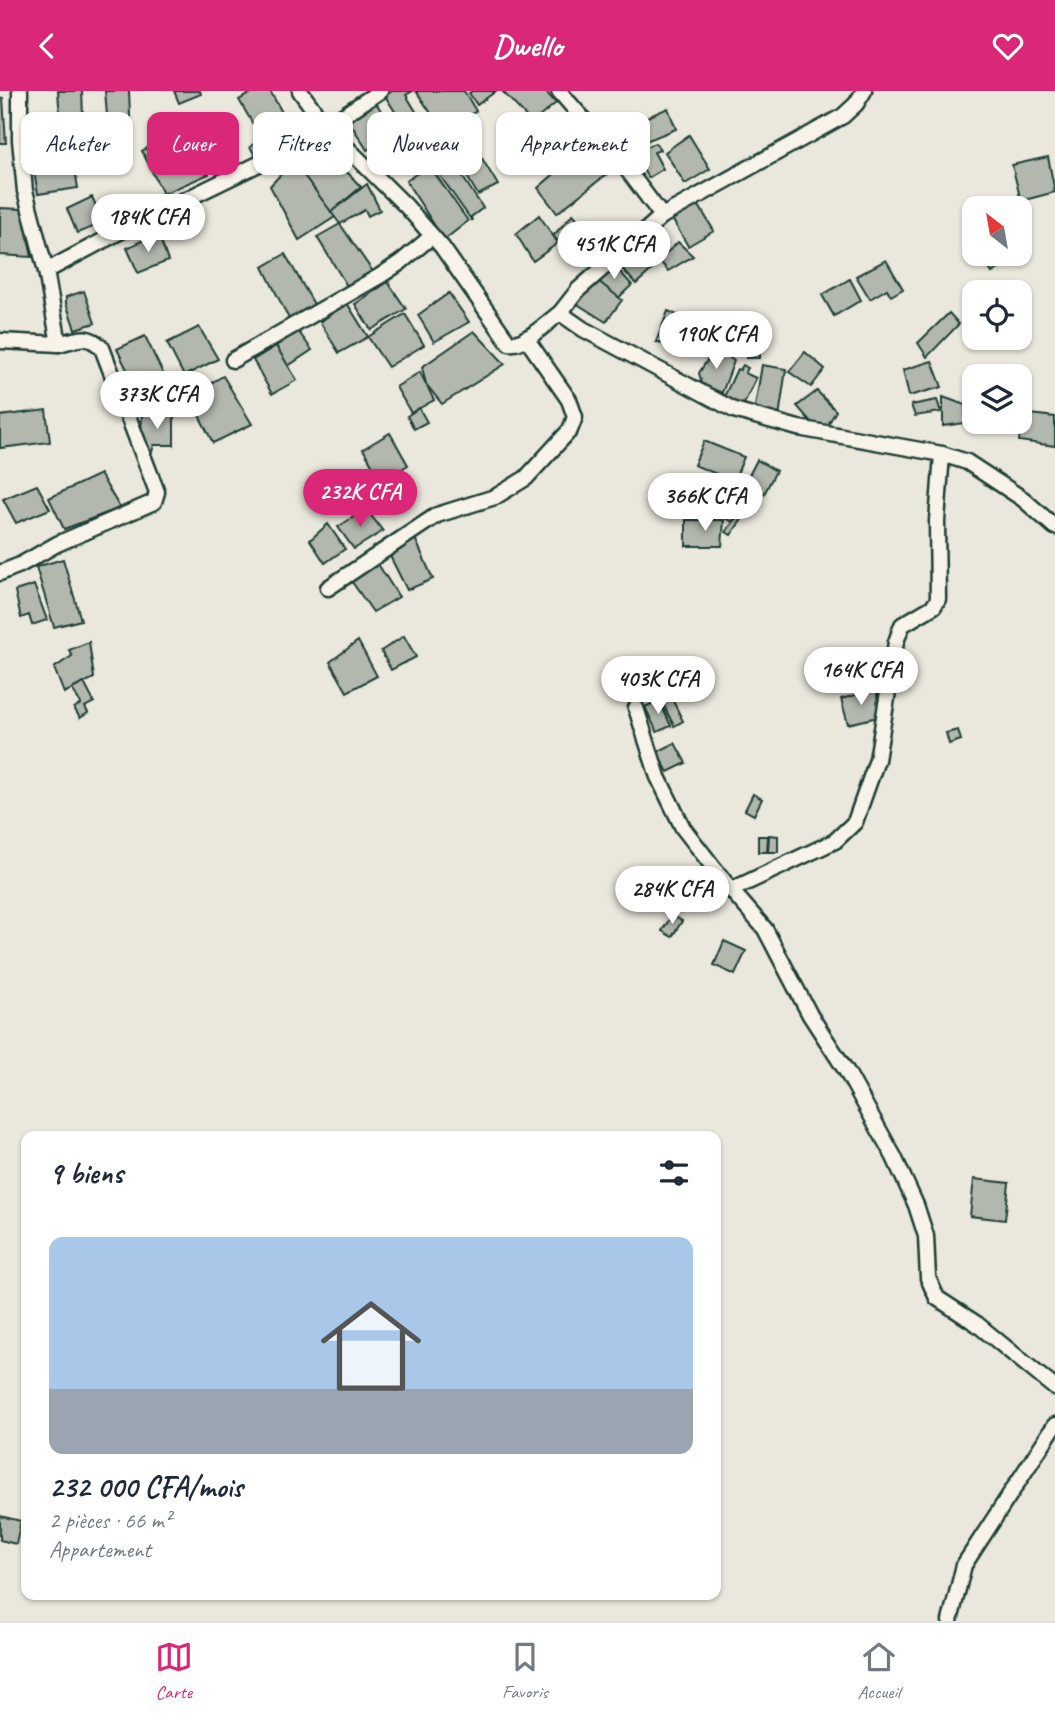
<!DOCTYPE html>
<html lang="fr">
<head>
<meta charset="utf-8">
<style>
  :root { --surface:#fff; --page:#f2f2f3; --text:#1f2937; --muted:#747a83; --line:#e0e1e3; --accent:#db2777 }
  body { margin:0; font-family:Caveat,sans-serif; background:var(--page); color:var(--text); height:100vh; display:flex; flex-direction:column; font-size:26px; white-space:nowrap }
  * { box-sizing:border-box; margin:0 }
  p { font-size:23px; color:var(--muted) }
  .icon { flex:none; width:38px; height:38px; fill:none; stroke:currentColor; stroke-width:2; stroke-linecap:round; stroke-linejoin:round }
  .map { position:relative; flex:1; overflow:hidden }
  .panel { position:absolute; left:21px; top:1040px; width:700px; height:469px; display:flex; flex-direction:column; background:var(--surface); border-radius:14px; box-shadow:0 2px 5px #0004 }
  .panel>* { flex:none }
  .hud { position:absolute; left:21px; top:21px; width:700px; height:63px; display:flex; gap:14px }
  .needle { width:46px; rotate:329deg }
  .tools { position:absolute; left:962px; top:105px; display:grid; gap:14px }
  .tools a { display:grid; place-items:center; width:70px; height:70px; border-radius:14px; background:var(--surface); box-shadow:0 2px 5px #0004; font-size:35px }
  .price { position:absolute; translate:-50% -60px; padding:0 16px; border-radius:24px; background:#fff; color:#222; font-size:23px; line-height:46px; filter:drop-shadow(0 2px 4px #0008) }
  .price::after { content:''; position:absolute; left:50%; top:42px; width:21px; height:16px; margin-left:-10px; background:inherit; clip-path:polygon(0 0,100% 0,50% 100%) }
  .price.on { background:var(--accent); color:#fff }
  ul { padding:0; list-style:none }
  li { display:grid; align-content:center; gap:14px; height:371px; padding:0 28px }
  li+li { border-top:2px solid var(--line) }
  li span { display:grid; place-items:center; height:217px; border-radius:14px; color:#555 }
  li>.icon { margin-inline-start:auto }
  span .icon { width:126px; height:126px; fill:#fffc; stroke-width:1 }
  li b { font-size:30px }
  h2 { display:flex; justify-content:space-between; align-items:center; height:84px; padding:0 28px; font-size:30px }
  .chip { padding:0 24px; border-radius:14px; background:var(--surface); box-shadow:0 2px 5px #0004; font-size:24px; line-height:63px }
  .chip.on { background:var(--accent); color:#fff }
  header { display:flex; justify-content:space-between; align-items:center; height:91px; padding:0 28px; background:var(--accent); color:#fff; font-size:32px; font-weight:600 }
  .tab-bar { display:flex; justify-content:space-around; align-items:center; height:98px; border-top:2px solid var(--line); background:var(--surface); font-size:19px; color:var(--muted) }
  .tab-bar a { display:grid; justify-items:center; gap:4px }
  .tab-bar .on { color:var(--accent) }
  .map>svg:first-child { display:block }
</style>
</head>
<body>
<header><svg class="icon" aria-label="back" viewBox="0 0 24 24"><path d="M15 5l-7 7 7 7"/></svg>Dwello<svg class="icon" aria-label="heart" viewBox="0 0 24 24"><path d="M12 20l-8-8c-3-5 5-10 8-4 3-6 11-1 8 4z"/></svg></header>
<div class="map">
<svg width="1055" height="1530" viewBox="0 0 1055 1530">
  <rect width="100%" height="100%" fill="#eae8dd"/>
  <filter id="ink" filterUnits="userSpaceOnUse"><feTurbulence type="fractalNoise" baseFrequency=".0143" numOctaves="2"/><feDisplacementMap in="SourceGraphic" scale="14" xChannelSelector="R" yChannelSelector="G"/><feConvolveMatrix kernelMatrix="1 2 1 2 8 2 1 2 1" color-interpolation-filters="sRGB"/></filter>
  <g filter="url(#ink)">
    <g fill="#b2b8ae" stroke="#1f3d34" stroke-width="2">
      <polygon points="58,0 82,0 84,49 62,54"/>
      <polygon points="105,0 129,0 131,49 109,49"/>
      <polygon points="174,0 200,0 201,3 179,12"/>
      <polygon points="255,0 270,0 288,32 300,26 309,40 261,73 250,56 261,47 239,9"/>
      <polygon points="392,0 413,0 406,4 428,40 436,35 442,45 420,59 385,5"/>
      <polygon points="416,0 464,0 476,20 445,43"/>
      <polygon points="472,0 496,0 477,14 469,2"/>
      <polygon points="502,0 545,0 556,12 532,32"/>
      <polygon points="3,7 6,52 0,52 0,8"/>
      <polygon points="375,10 394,41 367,59 349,30"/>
      <polygon points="668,17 676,38 646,50 636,31"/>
      <polygon points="532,32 541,43 507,63 502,56 500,42"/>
      <polygon points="186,35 209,83 163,103 142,60"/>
      <polygon points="689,44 710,78 685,93 665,61"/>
      <polygon points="471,49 498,94 478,104 453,62"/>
      <polygon points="319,51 361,96 331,121 293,70"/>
      <polygon points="590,52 612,79 557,122 538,97"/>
      <polygon points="655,52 660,59 654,61 663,78 648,87 633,62"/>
      <polygon points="569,56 573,63 548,81 545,75"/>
      <polygon points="445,59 483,117 471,126 472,130 429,69"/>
      <polygon points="72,62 78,97 38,103 32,69"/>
      <polygon points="1048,66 1055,101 1021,110 1012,74"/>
      <polygon points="293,70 335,126 299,149 270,95"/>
      <polygon points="429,74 468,130 444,149 406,90"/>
      <polygon points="367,93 380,119 368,125 365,119 340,133 331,121"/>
      <polygon points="92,106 104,132 77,142 67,118"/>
      <polygon points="698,113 714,140 688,155 672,128"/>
      <polygon points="0,117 22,118 32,166 0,164"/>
      <polygon points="573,123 598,150 576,170 553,145"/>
      <polygon points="539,124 558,152 533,170 516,143"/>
      <polygon points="340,133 373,181 347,195 317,146"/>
      <polygon points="158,142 168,170 138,182 127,157"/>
      <polygon points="678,151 693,165 668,180 659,169"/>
      <polygon points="635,156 654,177 636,193 618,173"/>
      <polygon points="285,163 315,215 289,228 263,176"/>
      <polygon points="980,163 1019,163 1020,164 992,182"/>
      <polygon points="886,169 903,198 891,205 887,198 870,208 856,185"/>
      <polygon points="612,172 632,194 616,209 596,187"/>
      <polygon points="593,186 622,209 606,231 571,209"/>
      <polygon points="850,188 861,209 834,225 822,204"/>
      <polygon points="388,191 406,218 371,239 355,213"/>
      <polygon points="84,200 95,232 75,238 66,212 66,206"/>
      <polygon points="449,202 469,231 434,251 418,224"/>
      <polygon points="347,212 368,246 339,262 320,231"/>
      <polygon points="668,220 701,235 687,264 659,251 656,251"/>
      <polygon points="949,222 959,233 927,266 918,252"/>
      <polygon points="405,223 424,254 388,276 368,246"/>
      <polygon points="199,236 218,268 184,285 167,252"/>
      <polygon points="759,236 760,267 746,267 746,264 730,264 729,249 745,248 744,237"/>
      <polygon points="298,240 312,259 288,275 276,255"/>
      <polygon points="474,240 505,273 442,313 426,293 422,276"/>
      <polygon points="145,245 168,293 140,306 117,258"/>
      <polygon points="276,255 297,289 272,303 253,269"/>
      <polygon points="716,256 734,270 722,302 702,293 699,282"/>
      <polygon points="805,261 825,278 811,296 789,281"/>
      <polygon points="932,270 942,296 909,305 903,279"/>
      <polygon points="743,274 748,277 745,282 756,287 743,315 724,306 737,278 740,279"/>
      <polygon points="762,274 786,278 779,326 754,322"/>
      <polygon points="420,281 434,309 411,322 396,296"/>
      <polygon points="223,285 252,333 213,352 189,305"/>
      <polygon points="817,300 836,320 826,337 811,331 797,315"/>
      <polygon points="943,306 965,314 965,332 943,335"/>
      <polygon points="937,309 941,321 915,325 911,314"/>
      <polygon points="419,317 427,331 414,338 407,325"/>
      <polygon points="46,319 50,351 0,357 0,325"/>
      <polygon points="142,322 174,325 174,354 154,354 152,361 144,364 141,347"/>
      <polygon points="1022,322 1055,326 1055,355 1019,350"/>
      <polygon points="390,342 408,374 382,390 363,358"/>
      <polygon points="704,350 744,366 734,390 694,374"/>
      <polygon points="757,369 776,380 764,403 745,392"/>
      <polygon points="100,383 120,417 64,438 49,407"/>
      <polygon points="37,394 50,418 16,432 3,408"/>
      <polygon points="718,397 743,410 733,431 707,418"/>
      <polygon points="366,418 383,440 354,458 338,436"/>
      <polygon points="738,424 743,427 731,444 726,441"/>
      <polygon points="686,429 724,429 722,455 686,455"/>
      <polygon points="328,433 345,458 325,472 310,449"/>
      <polygon points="414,445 433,488 407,499 388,461"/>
      <polygon points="63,468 81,529 54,536 36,476"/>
      <polygon points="376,470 399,506 373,521 352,491"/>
      <polygon points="34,494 47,529 32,534 29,524 21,527 15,500"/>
      <polygon points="404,545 416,566 391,579 381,560"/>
      <polygon points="358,550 377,585 347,601 330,571"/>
      <polygon points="89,551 94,587 64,602 54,577 72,565 69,559"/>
      <polygon points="84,592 94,611 85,616 88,622 80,627 74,617 81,613 72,598"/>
      <polygon points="877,598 878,626 848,633 841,608"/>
      <polygon points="671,606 683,630 674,635 662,611"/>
      <polygon points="659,609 671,635 657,641 645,616"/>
      <polygon points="958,639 961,649 949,653 946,642"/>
      <polygon points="675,652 686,672 668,681 657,661"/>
      <polygon points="753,703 762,708 754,724 745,719"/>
      <polygon points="769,744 778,745 778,761 768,761"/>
      <polygon points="758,745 768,745 767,761 758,761"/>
      <polygon points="672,824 682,830 672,846 662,840"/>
      <polygon points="724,850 746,860 735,884 714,874"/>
      <polygon points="974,1088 1009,1092 1005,1129 970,1125"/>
      <polygon points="0,1425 21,1430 16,1453 0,1449"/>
    </g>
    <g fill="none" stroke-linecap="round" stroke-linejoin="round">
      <defs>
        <g id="street">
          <polyline points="20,0 20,49 25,100 46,180"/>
          <path d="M300,0l26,36 80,79 36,41 67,96c16,3 38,-21 51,-30l23,16 151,81 64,18 144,26 25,8 56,37 32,28"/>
          <polyline points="559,0 629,81 662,125 578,199 560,222"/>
          <polyline points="662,125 843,25 856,13 864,0"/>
          <polyline points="0,250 59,253 46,180 123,139 273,66 326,36 380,0"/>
          <polyline points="233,269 380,185 401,171 432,145"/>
          <path d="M0,482l20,-8 37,-21 97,-42 3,-10 -55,-144c-15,-15 -24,-9 -43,-4"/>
          <polyline points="328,497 437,424 495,406 526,387 570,339 575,326 569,309 526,247"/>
          <polyline points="636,617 658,686 683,737 731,799 765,838 810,924 847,981 894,1066 916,1114 926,1145 928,1187 937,1207 977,1233 1055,1297"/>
          <polyline points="731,799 835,750 855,731 877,669 896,551 902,534 934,515 938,508 937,430 942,363"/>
          <polyline points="950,1530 964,1474 1055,1334"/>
        </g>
      </defs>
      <use href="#street" stroke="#1f3d34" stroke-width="19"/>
      <use href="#street" stroke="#f7f3e8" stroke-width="14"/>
    </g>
  </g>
</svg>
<div class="tools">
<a><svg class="needle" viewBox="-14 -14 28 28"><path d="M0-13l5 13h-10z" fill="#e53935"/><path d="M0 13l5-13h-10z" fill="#747a83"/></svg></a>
<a><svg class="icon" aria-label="locate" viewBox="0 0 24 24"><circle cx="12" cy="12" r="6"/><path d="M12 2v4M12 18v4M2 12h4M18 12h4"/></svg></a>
<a><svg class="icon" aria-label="layers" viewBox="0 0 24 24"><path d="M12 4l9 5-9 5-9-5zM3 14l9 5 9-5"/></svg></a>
</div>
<b class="price" style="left:148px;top:163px">184K CFA</b>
<b class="price" style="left:614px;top:190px">451K CFA</b>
<b class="price" style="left:716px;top:280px">190K CFA</b>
<b class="price" style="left:157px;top:340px">373K CFA</b>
<b class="price on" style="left:360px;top:438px">232K CFA</b>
<b class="price" style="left:705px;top:442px">366K CFA</b>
<b class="price" style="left:861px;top:616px">164K CFA</b>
<b class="price" style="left:658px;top:625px">403K CFA</b>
<b class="price" style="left:672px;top:835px">284K CFA</b>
<div class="hud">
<a class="chip">Acheter</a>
<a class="chip on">Louer</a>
<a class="chip">Filtres</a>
<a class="chip">Nouveau</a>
<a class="chip">Appartement</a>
</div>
<section class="panel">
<h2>9 biens<svg class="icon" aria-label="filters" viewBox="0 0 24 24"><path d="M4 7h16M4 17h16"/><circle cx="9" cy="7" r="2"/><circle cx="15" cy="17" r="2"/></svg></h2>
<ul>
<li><span style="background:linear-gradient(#a9c7e8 70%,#9aa5b1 0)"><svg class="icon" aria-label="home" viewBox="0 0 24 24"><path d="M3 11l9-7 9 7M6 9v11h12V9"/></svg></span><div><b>232 000 CFA/mois</b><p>2 pièces · 66 m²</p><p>Appartement</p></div></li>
</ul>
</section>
</div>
<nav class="tab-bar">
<a class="on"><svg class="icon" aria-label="map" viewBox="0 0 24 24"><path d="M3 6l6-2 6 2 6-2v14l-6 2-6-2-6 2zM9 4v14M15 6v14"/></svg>Carte</a>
<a><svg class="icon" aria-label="saved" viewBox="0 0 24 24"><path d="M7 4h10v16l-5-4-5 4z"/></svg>Favoris</a>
<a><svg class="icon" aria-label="home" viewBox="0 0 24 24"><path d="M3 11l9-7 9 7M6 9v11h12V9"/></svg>Accueil</a>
</nav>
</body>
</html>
